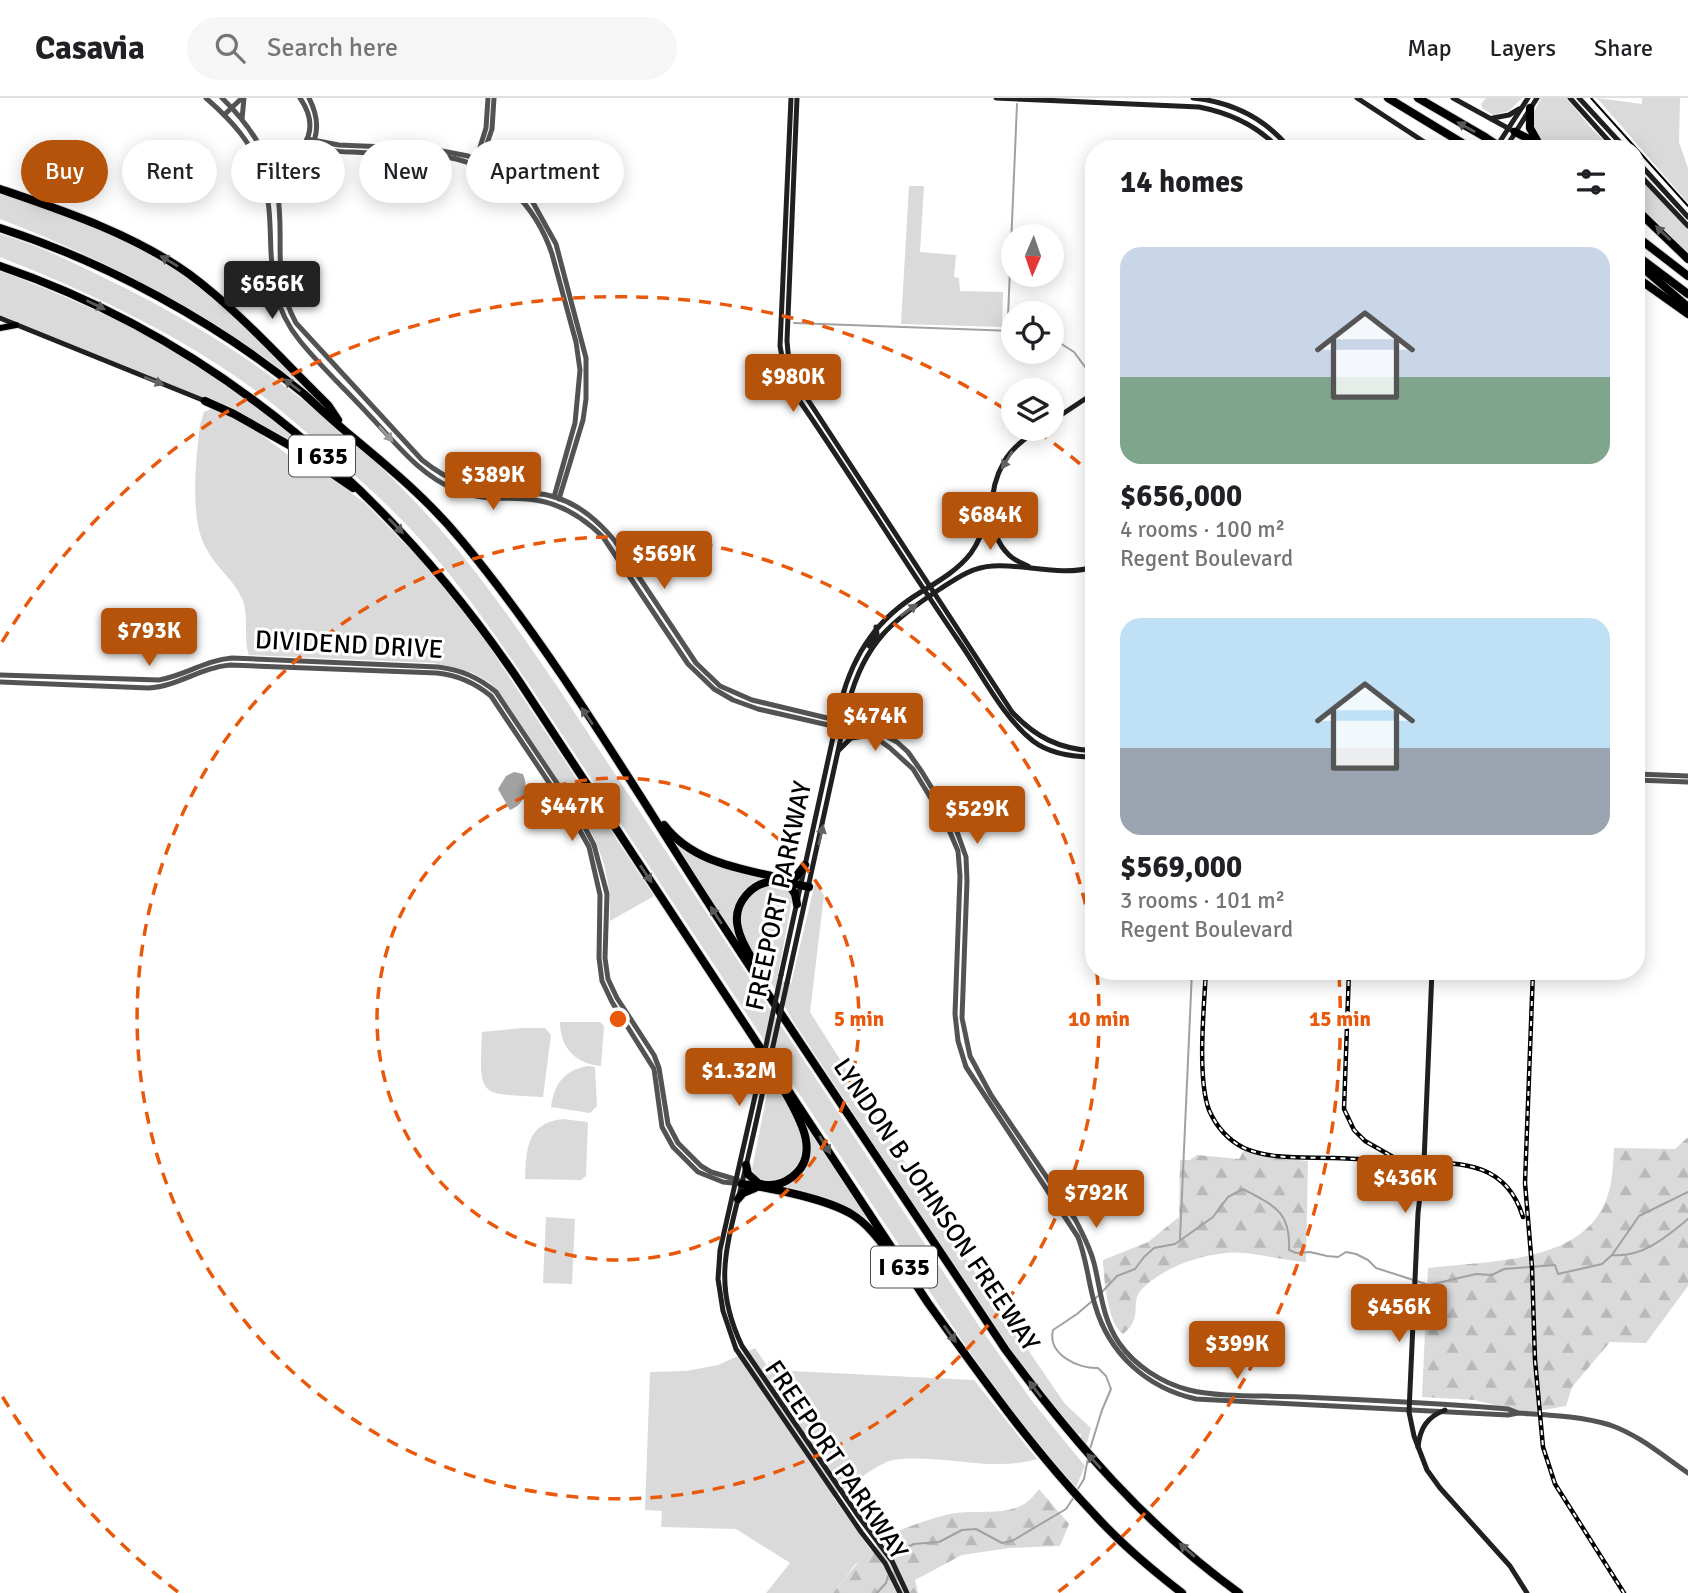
<!DOCTYPE html>
<html lang="en">
<head>
<meta charset="utf-8">
<style>
  :root { --surface:#fff; --page:#f6f6f6; --text:#202124; --muted:#757577; --line:#e0e0e0; --accent:#b45309 }
  body { margin:0; font-family:Signika,sans-serif; background:var(--page); color:var(--text); height:100vh; display:flex; flex-direction:column; font-size:26px; white-space:nowrap }
  * { box-sizing:border-box; margin:0 }
  p { font-size:23px; color:var(--muted) }
  .icon { flex:none; width:38px; height:38px; fill:none; stroke:currentColor; stroke-width:2; stroke-linecap:round; stroke-linejoin:round }
  .map { position:relative; flex:1; overflow:hidden }
  .details { position:absolute; left:1085px; top:42px; width:560px; height:840px; display:flex; flex-direction:column; background:var(--surface); border-radius:28px; box-shadow:0 4px 18px #0003 }
  .details>* { flex:none }
  .guide { position:absolute; left:21px; top:42px; width:665px; height:63px; display:flex; gap:14px }
  .needle { width:46px; rotate:182deg }
  .tools { position:absolute; left:1001px; top:126px; display:grid; gap:14px }
  .tools a { display:grid; place-items:center; width:63px; height:63px; border-radius:50%; background:var(--surface); box-shadow:0 4px 18px #0003; font-size:35px }
  .price { position:absolute; translate:-50% -60px; padding:0 16px; border-radius:7px; background:var(--accent); color:#fff; font-size:23px; line-height:46px; filter:drop-shadow(0 2px 4px #0008) }
  .price::after { content:''; position:absolute; left:50%; top:42px; width:21px; height:16px; margin-left:-10px; background:inherit; clip-path:polygon(0 0,100% 0,50% 100%) }
  .price.on { background:#222; color:#fff }
  ul { padding:0; list-style:none }
  li { display:grid; align-content:center; gap:14px; height:371px; padding:0 35px }
  li span { display:grid; place-items:center; height:217px; border-radius:21px; color:#555 }
  li>.icon { margin-inline-start:auto }
  span .icon { width:126px; height:126px; fill:#fffc; stroke-width:1 }
  li b { font-size:30px }
  h2 { display:flex; justify-content:space-between; align-items:center; height:84px; padding:0 35px; font-size:30px }
  .pill { padding:0 24px; border-radius:32px; background:var(--surface); box-shadow:0 4px 18px #0003; font-size:24px; line-height:63px }
  .pill.on { background:var(--accent); color:#fff }
  header { display:flex; align-items:center; gap:42px; box-sizing:border-box; height:98px; padding:0 35px; background:var(--surface); border-bottom:2px solid var(--line) }
  header strong { font-size:33px }
  nav { display:flex; gap:38px; margin-inline-start:auto; font-size:24px }
  .search { width:490px; height:63px; background:var(--page); display:flex; align-items:center; gap:18px; box-sizing:border-box; padding:0 24px; border-radius:38px; color:var(--muted); font-size:26px }
  .map>svg:first-child { display:block }
</style>
</head>
<body>
<header>
<strong>Casavia</strong>
<div class="search"><svg class="icon" aria-label="search" viewBox="0 0 24 24"><circle cx="10" cy="10" r="6"/><path d="M15 15l6 6"/></svg>Search here</div>
<nav><a>Map</a><a>Layers</a><a>Share</a></nav>
</header>
<div class="map">
<svg width="1688" height="1495" viewBox="0 0 1688 1495">
  <defs>
    <pattern id="forest-firs" width="22" height="20" patternUnits="userSpaceOnUse" patternTransform="scale(1.75)"><rect width="22" height="20" fill="#dadada"/><path d="M5 1l3.5 6h-7zM16 11l3.5 6h-7z" fill="#b9b9b9"/></pattern>
  </defs>
  <rect width="100%" height="100%" fill="#fff"/>
  <g fill="#dadada">
    <polygon points="1486,0 1522,0 1509,13 1493,17 1482,10 1481,6"/>
    <path d="M1541,0h25l27,32 20,19h-58c-24,-15 -28,-26 -14,-51z"/>
    <polygon points="1597,0 1642,6 1642,0 1680,0 1679,44 1688,70 1688,105"/>
    <polygon points="1636,76 1688,132 1688,158 1656,123 1636,108"/>
    <polygon points="909,88 924,88 920,154 956,157 954,179 959,180 960,193 1003,194 1002,229 901,226"/>
    <path d="M0,93c64,25 133,45 189,86 44,33 81,75 120,114 -93,-74 -199,-130 -309,-172z"/>
    <path d="M0,136c42,12 82,33 121,52 123,61 236,146 326,251 40,47 75,98 110,149l422,640 53,75 53,65 -9,21 -52,-59 -61,-86 -429,-650c-33,-49 -66,-97 -104,-141 -28,-34 -62,-64 -95,-93 -29,-26 -58,-52 -90,-75 -71,-51 -163,-94 -245,-126z"/>
    <path d="M0,173c62,24 124,49 180,84 54,33 103,72 150,114l-83,-53 -247,-101z"/>
    <path d="M213,310l43,23 35,26 5,-5 69,51 64,66 55,70 170,257 -44,25v-28l-6,-29 -8,-22 -11,-22 -85,-127 -10,-10 -17,-10 -39,-10 -185,-8c-6,-16 0,-36 -6,-54 -8,-21 -27,-33 -37,-53 -17,-29 -10,-90 -6,-123l4,-13z"/>
    <polygon points="667,736 687,752 774,780 738,806 743,850"/>
    <path d="M815,785l9,12 -14,117 162,256 93,136 26,24 -5,19 -6,-6 1,-8 -5,3 -56,-70 -104,-157 -123,-188 -52,-91c-1,-11 -1,-19 4,-28 9,-18 37,-24 48,-7l-16,85 14,4z"/>
    <path d="M560,924h40l4,4 -3,40c-26,-2 -41,-19 -41,-44z"/>
    <path d="M522,930h23l6,7 -8,62c-65,-3 -64,1 -61,-65z"/>
    <path d="M588,968l7,1 2,39 -7,7 -39,-6c3,-23 13,-37 37,-41z"/>
    <path d="M770,981c16,26 56,72 18,96 -10,7 -20,7 -31,3l-5,-9z"/>
    <polygon points="802,1019 878,1135 864,1122 775,1089 803,1070"/>
    <path d="M563,1021l25,3 -2,54 -5,4 -56,-1c1,-31 2,-56 38,-60z"/>
    <polygon points="546,1119 575,1121 572,1186 543,1185"/>
    <path d="M755,1250l15,22 204,10 63,79c-46,14 -97,-6 -144,1 -13,2 -47,28 -60,37l39,55 -18,14 -21,27h-67l24,-30 -54,-34 -75,-2 1,-16 -17,-1 5,-138 36,-1 32,-6z"/>
  </g>
  <g fill="url(#forest-firs)">
    <path d="M1688,1039v149l-42,57 -36,-1 -38,45 -6,19 -40,7 -51,-13 -53,-3 6,-129c61,-8 162,-3 181,-77 4,-14 4,-29 5,-43l61,1z"/>
    <path d="M1244,1052l26,7 38,4 -2,101c-26,-1 -54,-12 -80,-9 -29,3 -61,14 -83,35 -15,14 2,29 -20,46 -16,-11 -19,-55 -20,-74l45,-18 31,-25 1,-57h10l7,-5 42,4z"/>
    <path d="M1039,1391l30,35 -9,22 -50,2 -48,7 -47,25 3,13h-85c17,-22 37,-46 62,-60 10,-6 49,-19 61,-20 32,-4 62,7 83,-24z"/>
  </g>
  <path fill="#a1a1a1" d="M514,674l9,2c6,14 2,31 -13,36l-12,-21 8,-13z"/>
  <g fill="none" stroke-linecap="round" stroke-linejoin="round">
    <g stroke="#a1a1a1" stroke-width="2">
      <polyline points="794,225 1013,233"/>
      <polyline points="1013,231 1008,219 1017,6"/>
      <polyline points="1052,240 1074,254 1094,281"/>
      <polyline points="1180,1141 1192,873"/>
      <path d="M1612,1157c30,3 54,-18 76,-36"/>
      <path d="M1102,1194l15,-16 18,-7 9,-12 10,-9 21,-4 38,-27 15,-20 15,-8c31,17 48,22 46,61l7,3 14,-1 17,4 11,1 8,-5 10,2 12,6 8,8 53,17 47,-11 16,1 12,-6 51,-4 3,9 44,-10 10,-9 27,-39 49,-24"/>
      <path d="M1090,1351l12,-39 9,-21 -5,-13 -8,-8c-20,1 -51,-14 -45,-38l24,-16 21,-18"/>
      <polyline points="1076,1394 1084,1381 1088,1360"/>
      <polyline points="892,1458 893,1456 914,1446 939,1444 962,1432 976,1431 1002,1445 1012,1443 1066,1411 1074,1399"/>
      <polyline points="877,1495 886,1485 888,1478"/>
    </g>
    <defs>
      <polyline id="primary" points="0,230 16,227"/>
      <g id="motorway">
        <polyline points="1388,0 1472,51"/>
        <polyline points="1418,0 1485,39"/>
        <polyline points="1530,10 1530,30 1539,46"/>
        <polyline points="1515,34 1549,51"/>
        <path d="M0,91c64,22 133,45 189,85 51,38 94,87 139,131l10,15"/>
        <polyline points="1636,111 1688,161"/>
        <path d="M0,130c106,34 218,95 304,166 13,12 26,24 40,36 43,36 82,67 118,111 97,117 177,256 260,383 93,143 189,283 283,425 67,91 142,178 234,244"/>
        <polyline points="1636,138 1688,178"/>
        <polyline points="1636,157 1688,196"/>
        <polyline points="1636,164 1688,209"/>
        <path d="M0,168c217,74 394,229 521,418l407,619c52,72 104,146 166,211 26,29 57,55 88,79"/>
        <polyline points="1636,179 1688,216"/>
        <polyline points="205,303 234,316 296,351 353,390"/>
        <path d="M664,727c28,37 74,43 116,53"/>
        <polyline points="787,781 795,780 805,767"/>
        <polyline points="787,784 795,796 797,806"/>
        <path d="M760,874c-7,-13 -19,-28 -22,-44 -6,-24 14,-47 39,-47 10,0 22,4 32,6"/>
        <polyline points="746,1067 748,1076 758,1085"/>
        <path d="M742,1086c29,4 86,15 111,31 14,9 24,22 34,35"/>
        <path d="M761,1086c12,3 22,0 31,-7 33,-25 2,-67 -12,-94"/>
        <polyline points="738,1101 743,1095 755,1090"/>
      </g>
    </defs>
    <use href="#primary" stroke="#dbdbdb" stroke-width="8"/>
    <use href="#motorway" stroke="#dbdbdb" stroke-width="10"/>
    <g stroke="#535353" stroke-width="5">
      <path d="M206,0c24,21 47,45 56,76 19,59 -7,112 38,167 21,26 46,49 69,74 27,28 50,60 87,75 28,12 51,6 79,10 27,4 49,18 68,37l85,127 26,25 19,11 25,9 114,26 18,13 23,21 33,54 12,28 2,25 -5,138 3,27 8,26 112,170c9,23 10,45 17,68 14,49 52,83 101,94l312,16 10,-2c31,2 63,3 92,12 29,10 53,31 78,48"/>
      <path d="M222,0c25,24 48,57 55,92 9,49 -7,85 19,133l126,137c25,20 52,32 84,33 17,0 32,-1 49,4 25,8 43,24 60,44l81,122 24,23 32,14 121,29 24,13 11,10 14,20 33,54 11,31 1,24 -5,137 8,38 21,39 84,124c7,14 15,28 19,44 7,28 8,55 25,80 16,23 43,40 70,47 33,8 77,5 112,7 69,3 138,6 207,12l8,3"/>
      <polyline points="224,17 242,0"/>
      <polyline points="242,21 244,0"/>
      <polyline points="307,41 339,47 432,51 468,58 497,72 531,101 556,146 586,260 586,301 583,322 559,401"/>
      <path d="M316,44c7,9 24,10 35,10 31,2 65,0 96,5 51,9 89,49 105,97l24,88 4,28 -5,53 -21,74"/>
      <polyline points="476,62 486,30 488,0"/>
      <polyline points="480,66 492,31 494,0"/>
      <path d="M263,77c33,-13 63,-40 37,-77"/>
      <path d="M265,84c37,-16 66,-41 44,-84"/>
      <path d="M0,577l159,5c25,-4 47,-20 73,-22l206,9c23,3 40,10 58,25l83,124 15,29 13,49 -2,64 3,21 9,19 37,57 5,13 9,56 10,19 23,23 10,6 27,8"/>
      <path d="M0,584l149,6c29,-2 53,-21 81,-23l207,8c21,2 38,10 54,23l83,124 15,27 11,48 -1,63 3,23 10,21 42,67 8,58 11,20 25,25 25,10 19,2"/>
      <polyline points="1636,676 1688,678"/>
      <polyline points="1636,682 1688,684"/>
    </g>
    <g stroke="#202020" stroke-width="5">
      <path d="M791,0l-11,248 5,27 14,27c55,80 106,163 161,243 23,33 42,73 73,98 17,13 40,16 61,16"/>
      <path d="M797,0l-10,243 2,21 6,18 217,332c23,25 47,37 82,39"/>
      <path d="M996,0l203,9c31,6 58,18 80,42"/>
      <path d="M1193,0c39,4 72,20 97,51"/>
      <polyline points="1357,0 1435,51"/>
      <polyline points="1453,0 1515,34"/>
      <polyline points="1570,0 1616,51"/>
      <polyline points="1579,0 1626,51"/>
      <polyline points="1493,20 1509,17 1519,11"/>
      <polyline points="1495,51 1528,0"/>
      <polyline points="1505,51 1537,0"/>
      <polyline points="1636,62 1688,119"/>
      <polyline points="1636,73 1688,128"/>
      <polyline points="0,220 205,303"/>
      <polyline points="1052,323 1094,295"/>
      <path d="M1028,468c-7,-3 -14,-6 -19,-11 -24,-23 -20,-67 -5,-93 8,-15 22,-24 36,-33"/>
      <polyline points="869,548 877,536 876,529"/>
      <polyline points="839,652 851,640 871,637"/>
      <polyline points="1432,873 1424,1064 1418,1115 1409,1314 1414,1338 1427,1372 1440,1390 1510,1468 1527,1495"/>
      <path d="M781,877l60,-274c13,-49 37,-83 80,-109 18,-11 37,-22 50,-39 11,-15 15,-33 21,-49"/>
      <path d="M787,885l62,-282c16,-58 42,-80 91,-112 17,-11 32,-22 53,-23 35,-2 66,11 101,1"/>
      <polyline points="758,985 720,1152 718,1181 723,1213 736,1251 861,1434 885,1465 900,1495"/>
      <path d="M763,993c-7,32 -14,64 -22,96 -15,62 -28,98 1,159l117,171 33,44 15,32"/>
      <path d="M1418,1349c2,-19 9,-30 27,-37"/>
    </g>
    <use href="#primary" stroke="#000" stroke-width="6"/>
    <use href="#motorway" stroke="#000" stroke-width="8"/>
    <polyline stroke="#000" stroke-width="2" points="1591,0 1688,108"/>
    <defs>
      <g id="rail">
        <path d="M1206,873c-2,36 -9,107 3,139 7,16 19,30 35,38 27,12 62,9 90,10 27,1 54,3 80,4 48,1 92,0 109,55"/>
        <polyline points="1349,873 1344,1011 1354,1032 1365,1043 1393,1059"/>
        <polyline points="1533,873 1525,1085 1532,1169 1535,1262 1543,1349 1555,1386 1624,1495"/>
      </g>
    </defs>
    <use href="#rail" stroke="#000" stroke-width="4.5"/>
    <use href="#rail" stroke="#fff" stroke-width="2" stroke-dasharray="5" stroke-linecap="butt"/>
    <defs>
      <polyline id="motorway-bridge" points="1485,39 1503,51"/>
    </defs>
    <use href="#motorway-bridge" stroke="#dbdbdb" stroke-width="10" stroke-linecap="butt"/>
    <g stroke="#202020" stroke-width="5">
      <polyline points="758,985 781,877"/>
      <polyline points="763,993 787,885"/>
    </g>
    <use href="#motorway-bridge" stroke="#000" stroke-width="8"/>
  </g>
  <defs><path id="oneway-solid" d="M-6-.8H1V-3.2L6.5 0L1 3.2V.8H-6Z" transform="scale(1.75)"/></defs>
  <g fill="#595959">
    <use href="#oneway-solid" transform="translate(1466 29) rotate(-151)"/>
    <use href="#oneway-solid" transform="translate(1663 135) rotate(-136)"/>
    <use href="#oneway-solid" transform="translate(169 163) rotate(-149)"/>
    <use href="#oneway-solid" transform="translate(96 207) rotate(26)"/>
    <use href="#oneway-solid" transform="translate(292 287) rotate(-143)"/>
    <use href="#oneway-solid" transform="translate(396 428) rotate(46)"/>
    <use href="#oneway-solid" transform="translate(587 618) rotate(-124)"/>
    <use href="#oneway-solid" transform="translate(646 776) rotate(56)"/>
    <use href="#oneway-solid" transform="translate(716 817) rotate(-123)"/>
    <use href="#oneway-solid" transform="translate(825 1047) rotate(58)"/>
    <use href="#oneway-solid" transform="translate(950 1236) rotate(54)"/>
    <use href="#oneway-solid" transform="translate(1035 1291) rotate(-127)"/>
    <use href="#oneway-solid" transform="translate(1094 1363) rotate(-133)"/>
    <use href="#oneway-solid" transform="translate(1187 1452) rotate(-139)"/>
  </g>
  <g fill="#636363">
    <use href="#oneway-solid" transform="translate(154 283) rotate(22)"/>
    <use href="#oneway-solid" transform="translate(1007 362) rotate(121)"/>
    <use href="#oneway-solid" transform="translate(909 512) rotate(-35)"/>
    <use href="#oneway-solid" transform="translate(821 737) rotate(-77)"/>
  </g>
  <use fill="#989898" href="#oneway-solid" transform="translate(386 336) rotate(48)"/>
  <g fill="none" stroke="#e8590c" stroke-width="3.5" stroke-dasharray="12 9">
    <circle cx="618" cy="921" r="241"/>
    <path d="M1097 875A481 481 0 1 1 1094 850"/>
    <path d="M178 1494A722 722 0 0 1 2 1298M2 544A722 722 0 0 1 1011 315M1037 333A722 722 0 0 1 1092 376M1339 877A722 722 0 0 1 1058 1494"/>
  </g>
  <g text-anchor="middle" dominant-baseline="central" stroke-width="6" stroke-linejoin="round" paint-order="stroke">
    <g fill="#fff" stroke="#4c4c4c" stroke-width="2">
      <rect x="289" y="337.5" width="66" height="41" rx="5"/>
      <rect x="871" y="1148.5" width="66" height="41" rx="5"/>
    </g>
    <g font-size="24" font-weight="bold" fill="#000">
      <text x="322" y="358">I 635</text>
      <text x="904" y="1169">I 635</text>
    </g>
    <g font-size="26" fill="#000" stroke="#fff">
      <text transform="translate(349 547) rotate(3)">DIVIDEND DRIVE</text>
      <text transform="translate(779 798) rotate(-78)">FREEPORT PARKWAY</text>
      <text transform="translate(936 1107) rotate(56)">LYNDON B JOHNSON FREEWAY</text>
      <text transform="translate(836 1362) rotate(56)">FREEPORT PARKWAY</text>
    </g>
  </g>
  <circle cx="618" cy="921" r="10" fill="#e8590c" stroke="#fff" stroke-width="3.5"/>
  <g font-size="21" text-anchor="middle" font-weight="bold" fill="#e8590c" stroke="#fff" stroke-width="6" stroke-linejoin="round" paint-order="stroke">
    <text x="859" y="928">5 min</text>
    <text x="1099" y="928">10 min</text>
    <text x="1340" y="928">15 min</text>
  </g>
</svg>
<div class="tools">
<a><svg class="needle" viewBox="-14 -14 28 28"><path d="M0-13l5 13h-10z" fill="#e53935"/><path d="M0 13l5-13h-10z" fill="#757577"/></svg></a>
<a><svg class="icon" aria-label="locate" viewBox="0 0 24 24"><circle cx="12" cy="12" r="6"/><path d="M12 2v4M12 18v4M2 12h4M18 12h4"/></svg></a>
<a><svg class="icon" aria-label="layers" viewBox="0 0 24 24"><path d="M12 4l9 5-9 5-9-5zM3 14l9 5 9-5"/></svg></a>
</div>
<b class="price on" style="left:272px;top:223px">$656K</b>
<b class="price" style="left:793px;top:316px">$980K</b>
<b class="price" style="left:493px;top:414px">$389K</b>
<b class="price" style="left:990px;top:454px">$684K</b>
<b class="price" style="left:664px;top:493px">$569K</b>
<b class="price" style="left:149px;top:570px">$793K</b>
<b class="price" style="left:875px;top:655px">$474K</b>
<b class="price" style="left:572px;top:745px">$447K</b>
<b class="price" style="left:977px;top:748px">$529K</b>
<b class="price" style="left:739px;top:1010px">$1.32M</b>
<b class="price" style="left:1405px;top:1117px">$436K</b>
<b class="price" style="left:1096px;top:1132px">$792K</b>
<b class="price" style="left:1399px;top:1246px">$456K</b>
<b class="price" style="left:1237px;top:1283px">$399K</b>
<div class="guide">
<a class="pill on">Buy</a>
<a class="pill">Rent</a>
<a class="pill">Filters</a>
<a class="pill">New</a>
<a class="pill">Apartment</a>
</div>
<section class="details">
<h2>14 homes<svg class="icon" aria-label="filters" viewBox="0 0 24 24"><path d="M4 7h16M4 17h16"/><circle cx="9" cy="7" r="2"/><circle cx="15" cy="17" r="2"/></svg></h2>
<ul>
<li><span style="background:linear-gradient(#c9d6e8 60%,#7fa58c 0)"><svg class="icon" aria-label="home" viewBox="0 0 24 24"><path d="M3 11l9-7 9 7M6 9v11h12V9"/></svg></span><div><b>$656,000</b><p>4 rooms · 100 m²</p><p>Regent Boulevard</p></div></li>
<li><span style="background:linear-gradient(#bfe0f5 60%,#9aa5b1 0)"><svg class="icon" aria-label="home" viewBox="0 0 24 24"><path d="M3 11l9-7 9 7M6 9v11h12V9"/></svg></span><div><b>$569,000</b><p>3 rooms · 101 m²</p><p>Regent Boulevard</p></div></li>
</ul>
</section>
</div>
</body>
</html>
